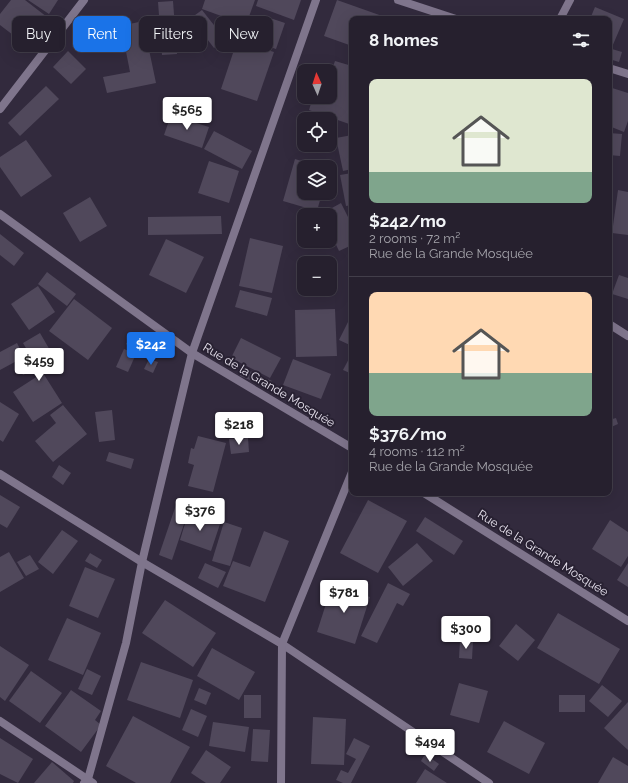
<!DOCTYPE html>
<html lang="en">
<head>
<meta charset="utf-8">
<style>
  :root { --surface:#26202e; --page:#322d3a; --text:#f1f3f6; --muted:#a4a3aa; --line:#423e4a; --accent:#1a73e8 }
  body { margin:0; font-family:Raleway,sans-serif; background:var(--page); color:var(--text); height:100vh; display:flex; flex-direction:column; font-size:15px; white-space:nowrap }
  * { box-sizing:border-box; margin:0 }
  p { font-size:13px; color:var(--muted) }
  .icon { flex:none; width:22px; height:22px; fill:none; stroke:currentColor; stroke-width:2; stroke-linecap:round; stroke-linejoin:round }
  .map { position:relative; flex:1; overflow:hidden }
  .details { position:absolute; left:349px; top:16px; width:263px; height:480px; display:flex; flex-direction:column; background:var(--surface); border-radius:8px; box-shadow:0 4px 16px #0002,0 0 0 1px var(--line) }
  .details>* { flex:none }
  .guide { position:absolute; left:12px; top:16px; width:277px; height:36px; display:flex; gap:8px }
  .needle { width:26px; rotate:357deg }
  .controls { position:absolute; left:297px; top:64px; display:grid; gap:8px }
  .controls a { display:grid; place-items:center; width:40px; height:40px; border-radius:8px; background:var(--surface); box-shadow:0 4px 16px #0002,0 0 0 1px var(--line); font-size:20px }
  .price { position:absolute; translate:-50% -34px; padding:0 9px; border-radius:4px; background:#fff; color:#222; font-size:13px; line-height:26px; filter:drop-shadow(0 1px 2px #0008) }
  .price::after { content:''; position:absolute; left:50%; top:24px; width:12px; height:9px; margin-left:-6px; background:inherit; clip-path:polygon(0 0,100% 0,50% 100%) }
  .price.selected { background:var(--accent); color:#fff }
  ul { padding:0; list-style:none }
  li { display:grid; align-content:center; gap:8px; height:212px; padding:0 20px }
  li+li { border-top:1px solid var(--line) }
  li span { display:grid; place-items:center; height:124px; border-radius:8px; color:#555 }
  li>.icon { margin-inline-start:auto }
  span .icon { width:72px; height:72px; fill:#fffc; stroke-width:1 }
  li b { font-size:17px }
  h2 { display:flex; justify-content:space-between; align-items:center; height:48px; padding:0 20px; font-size:17px }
  .tag { padding:0 14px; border-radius:8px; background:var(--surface); box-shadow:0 4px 16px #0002,0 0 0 1px var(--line); font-size:14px; line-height:36px }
  .tag.selected { background:var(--accent); color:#fff }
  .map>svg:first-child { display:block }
</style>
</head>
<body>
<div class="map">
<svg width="628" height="783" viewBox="0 0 628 783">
  <rect width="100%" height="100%" fill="#322a3d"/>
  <g fill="#50485b">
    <polygon points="11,0 25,0 47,17 26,45 0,25 0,14"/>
    <polygon points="28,0 58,0 49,14"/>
    <polygon points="205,0 255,0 246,25 202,9"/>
    <polygon points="258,0 301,0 294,20 256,6"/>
    <polygon points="337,0 385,17 385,19 352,19 352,46 324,36"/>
    <polygon points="173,1 177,54 162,55 158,2"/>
    <polygon points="595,7 624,19 612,47 609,45 609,19 590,19"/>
    <polygon points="202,10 225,39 214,48 191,18"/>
    <polygon points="270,18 285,23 276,49 261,44"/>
    <polygon points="143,21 156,83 107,93 103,77 130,72 121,26"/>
    <polygon points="237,41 274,52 257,101 221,89"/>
    <polygon points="612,49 622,52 619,62 609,59"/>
    <polygon points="68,51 86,69 71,84 53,67"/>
    <polygon points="335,61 352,66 352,125 309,110 313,97 330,97 330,76"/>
    <polygon points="46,86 59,99 20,136 8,123"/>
    <polygon points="609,87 628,93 628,121 624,132 609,126"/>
    <polygon points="171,115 209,127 202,148 164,135"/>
    <polygon points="214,131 252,151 242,169 204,149"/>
    <polygon points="609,133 622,134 620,156 609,155"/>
    <polygon points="352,135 352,169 343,171 336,138"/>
    <polygon points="26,140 52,176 21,197 0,167 0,157"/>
    <polygon points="295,159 321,167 304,167 304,193 322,193 317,211 283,201"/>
    <polygon points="209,161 239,171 229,203 198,193"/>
    <polygon points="352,173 352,205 346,206 340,175"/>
    <polygon points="618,190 628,192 628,235 612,233"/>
    <polygon points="90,197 107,226 80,242 63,213"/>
    <polygon points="341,203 352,225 352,245 339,251 330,232 330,215 321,214"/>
    <polygon points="221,216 222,234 148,235 148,217"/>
    <polygon points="0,234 24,253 14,266 0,255"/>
    <polygon points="250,238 283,246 272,293 239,286"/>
    <polygon points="166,239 204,257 186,293 149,275"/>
    <polygon points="47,272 76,294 67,306 38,284"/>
    <polygon points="619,275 628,278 628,299 612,294"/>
    <polygon points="38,286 55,312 29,330 11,304"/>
    <polygon points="240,290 272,298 267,316 235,307"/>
    <polygon points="74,299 112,328 88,360 49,331"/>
    <polygon points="335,309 337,356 296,357 295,310"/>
    <polygon points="352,314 352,346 339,340"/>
    <polygon points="40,333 58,364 43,373 62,403 33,422 13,392 41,374 23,343"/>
    <polygon points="241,338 281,358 270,378 231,358"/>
    <polygon points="130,339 141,346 138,351 126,344"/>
    <polygon points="17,343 24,357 0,370 0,352"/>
    <polygon points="124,349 136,354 128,372 116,367"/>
    <polygon points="352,353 352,374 343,370"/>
    <polygon points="30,359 35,369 23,375 18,365"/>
    <polygon points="149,359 158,362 153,373 144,369"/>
    <polygon points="293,359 331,374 321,399 283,385"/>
    <polygon points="243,368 272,381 269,388 240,376"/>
    <polygon points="0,402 19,414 3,442 0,440"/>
    <polygon points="63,405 87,434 53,462 35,441 56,423 50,415"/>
    <polygon points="112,410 115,440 99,442 95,412"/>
    <polygon points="616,418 618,424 609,428 609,420"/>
    <polygon points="198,436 226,443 213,492 188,486 194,465 188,463 191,448 194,449"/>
    <polygon points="248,438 249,452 231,454 229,439"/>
    <polygon points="109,452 134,459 131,469 106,461"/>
    <polygon points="59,465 71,473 63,485 52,477"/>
    <polygon points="0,495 20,507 7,528 0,524"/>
    <polygon points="178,499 191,503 172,560 159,555"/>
    <polygon points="368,500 407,521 378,573 340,553"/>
    <polygon points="188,514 220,524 211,551 180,540"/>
    <polygon points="425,517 463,541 454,555 416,531"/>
    <polygon points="610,520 628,532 628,556 621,567 592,549"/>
    <polygon points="224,522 242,528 230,566 212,561"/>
    <polygon points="62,530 78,541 53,574 38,562"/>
    <polygon points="264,531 289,541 265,602 223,586 233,561 250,567"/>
    <polygon points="417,543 433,561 403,586 388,567"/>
    <polygon points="9,552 24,578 0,592 0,557"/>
    <polygon points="90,553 102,560 97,568 85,561"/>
    <polygon points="30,555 39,569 26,576 17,562"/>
    <polygon points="205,563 226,572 218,588 198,578"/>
    <polygon points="628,563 628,587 617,580"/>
    <polygon points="85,567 115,579 98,618 69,606"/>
    <polygon points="388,583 410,594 403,606 397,603 377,643 361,636"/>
    <polygon points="332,585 370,597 355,644 317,632"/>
    <polygon points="165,600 216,633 193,667 142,633"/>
    <polygon points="558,613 620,649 599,684 537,648"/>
    <polygon points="67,618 101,633 83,675 48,660"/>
    <polygon points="516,624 535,640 518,661 499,646"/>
    <polygon points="460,640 473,641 472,659 459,658"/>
    <polygon points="0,646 29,665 5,701 0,697"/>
    <polygon points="212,648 255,672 239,700 197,676"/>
    <polygon points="141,662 193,680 180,718 127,700"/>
    <polygon points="87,669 101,676 92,695 78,689"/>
    <polygon points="31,671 62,693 40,723 9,701"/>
    <polygon points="459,683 488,691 479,723 450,715"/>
    <polygon points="602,685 622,701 608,717 589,701"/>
    <polygon points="199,688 211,693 206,705 194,700"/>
    <polygon points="71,690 101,711 95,720 101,725 81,752 45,726"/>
    <rect x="244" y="695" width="17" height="23"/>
    <rect x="559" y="695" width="26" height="17"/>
    <polygon points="628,702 628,750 604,728"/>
    <polygon points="191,709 207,716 198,737 182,730"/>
    <polygon points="133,716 190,747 170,783 136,783 106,766"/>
    <polygon points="313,717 346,719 344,765 311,764"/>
    <polygon points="504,721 545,743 529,774 487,752"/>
    <polygon points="213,722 249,727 245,752 209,746"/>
    <polygon points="253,729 270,730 268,762 251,761"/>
    <polygon points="0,738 33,759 18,783 0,774"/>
    <polygon points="354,738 370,746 351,783 343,783 336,780 341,770 348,773 356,759 346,754"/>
    <polygon points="206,750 231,767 220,783 206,783 191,773"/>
    <polygon points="425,754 439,764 434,771 421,761"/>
    <polygon points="613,757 628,766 628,783 598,783"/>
    <polygon points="52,762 74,781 73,783 34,783"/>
    <polygon points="425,769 447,783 416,783"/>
  </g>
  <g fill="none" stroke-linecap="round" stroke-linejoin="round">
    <g stroke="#7f758c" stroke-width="8">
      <polyline points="398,0 456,19"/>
      <polyline points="560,19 570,0"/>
      <polyline points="609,68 628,74"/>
      <polyline points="0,109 84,0"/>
      <polyline points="0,214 192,353 352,448"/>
      <polyline points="609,324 628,336"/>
      <polyline points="0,474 142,562 282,644 489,783"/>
      <polyline points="424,493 628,621"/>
      <polyline points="0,721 93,783"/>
      <polyline points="84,783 88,779 126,643 142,562 192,353 316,0"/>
      <polyline points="281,783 282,644 352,472"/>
    </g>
  </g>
  <g text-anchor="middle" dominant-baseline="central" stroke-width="4" stroke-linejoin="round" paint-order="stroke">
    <g font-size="12" fill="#e8e3ef" stroke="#282132">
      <text transform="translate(269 385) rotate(31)">Rue de la Grande Mosquée</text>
      <text transform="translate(543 553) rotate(32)">Rue de la Grande Mosquée</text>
    </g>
  </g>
</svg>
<div class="controls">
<a><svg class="needle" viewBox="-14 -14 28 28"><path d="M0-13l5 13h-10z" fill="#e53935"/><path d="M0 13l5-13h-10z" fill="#a4a3aa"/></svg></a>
<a><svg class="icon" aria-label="locate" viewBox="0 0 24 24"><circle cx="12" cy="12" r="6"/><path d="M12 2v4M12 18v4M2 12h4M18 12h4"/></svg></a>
<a><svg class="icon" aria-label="layers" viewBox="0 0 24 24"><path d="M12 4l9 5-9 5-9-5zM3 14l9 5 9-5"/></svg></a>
<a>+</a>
<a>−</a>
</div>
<b class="price" style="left:187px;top:131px">$565</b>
<b class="price selected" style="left:151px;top:366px">$242</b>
<b class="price" style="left:39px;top:382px">$459</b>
<b class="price" style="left:239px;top:446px">$218</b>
<b class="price" style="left:200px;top:532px">$376</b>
<b class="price" style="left:344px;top:614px">$781</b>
<b class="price" style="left:466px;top:650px">$300</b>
<b class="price" style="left:430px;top:763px">$494</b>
<div class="guide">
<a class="tag">Buy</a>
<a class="tag selected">Rent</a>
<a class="tag">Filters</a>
<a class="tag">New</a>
</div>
<section class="details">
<h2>8 homes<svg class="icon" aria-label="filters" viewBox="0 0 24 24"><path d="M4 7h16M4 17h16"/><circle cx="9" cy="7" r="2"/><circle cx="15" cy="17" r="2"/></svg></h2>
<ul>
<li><span style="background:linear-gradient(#dfe7d0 75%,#7fa58c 0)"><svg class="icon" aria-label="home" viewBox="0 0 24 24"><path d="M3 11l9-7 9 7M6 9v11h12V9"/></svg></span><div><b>$242/mo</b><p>2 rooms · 72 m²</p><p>Rue de la Grande Mosquée</p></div></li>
<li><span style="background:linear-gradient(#ffd9b3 65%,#7fa58c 0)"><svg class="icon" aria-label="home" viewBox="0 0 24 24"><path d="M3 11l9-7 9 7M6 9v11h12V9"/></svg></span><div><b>$376/mo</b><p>4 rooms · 112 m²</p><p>Rue de la Grande Mosquée</p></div></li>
</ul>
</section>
</div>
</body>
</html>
